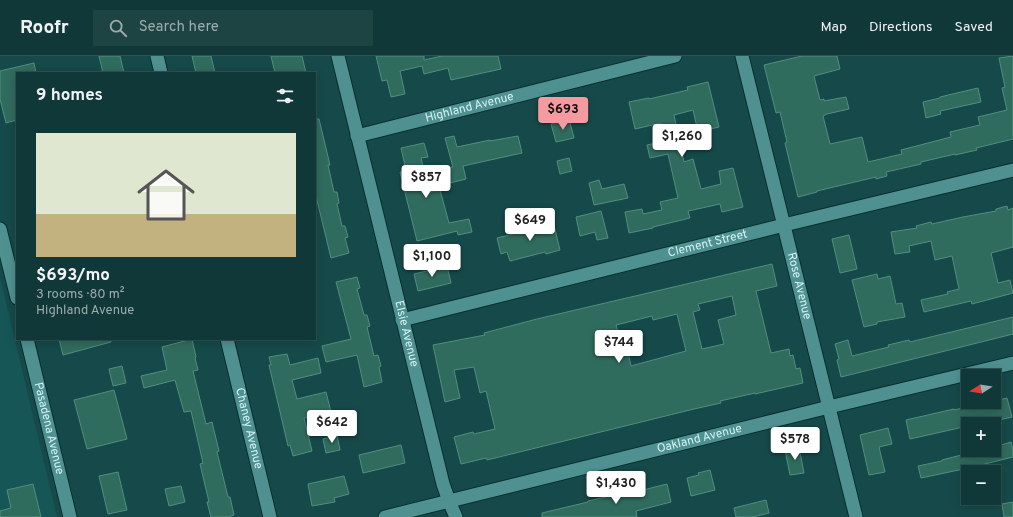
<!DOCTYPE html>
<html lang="en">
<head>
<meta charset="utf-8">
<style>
  :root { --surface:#103838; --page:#1e4343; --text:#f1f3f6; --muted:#9cacae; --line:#305253; --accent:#f49aa0 }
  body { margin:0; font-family:Overpass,sans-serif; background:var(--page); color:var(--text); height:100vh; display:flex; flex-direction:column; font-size:15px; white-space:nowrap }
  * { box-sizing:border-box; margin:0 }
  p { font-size:13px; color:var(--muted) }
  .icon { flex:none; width:22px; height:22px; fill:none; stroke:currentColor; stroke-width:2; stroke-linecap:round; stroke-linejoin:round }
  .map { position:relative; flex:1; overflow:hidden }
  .details { position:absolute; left:16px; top:16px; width:300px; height:268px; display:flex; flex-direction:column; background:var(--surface); border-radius:0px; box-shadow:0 2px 10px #0003,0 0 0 1px var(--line) }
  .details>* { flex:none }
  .needle { width:26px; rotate:258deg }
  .fabs { position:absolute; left:961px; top:313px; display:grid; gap:8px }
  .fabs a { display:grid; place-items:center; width:40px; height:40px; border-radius:0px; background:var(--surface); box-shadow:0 2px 10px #0003,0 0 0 1px var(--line); font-size:20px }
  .price { position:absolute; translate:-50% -34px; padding:0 9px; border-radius:4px; background:#fff; color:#222; font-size:13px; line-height:26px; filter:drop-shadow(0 1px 2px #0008) }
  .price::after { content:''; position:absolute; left:50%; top:24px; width:12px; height:9px; margin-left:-6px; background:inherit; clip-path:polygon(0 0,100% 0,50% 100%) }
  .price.selected { background:var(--accent); color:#111 }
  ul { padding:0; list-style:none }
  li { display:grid; align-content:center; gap:8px; height:212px; padding:0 20px }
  li span { display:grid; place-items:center; height:124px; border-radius:0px; color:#555 }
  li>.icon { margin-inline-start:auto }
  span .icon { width:72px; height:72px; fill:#fffc; stroke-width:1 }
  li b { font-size:17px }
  h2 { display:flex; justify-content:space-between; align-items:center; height:48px; padding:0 20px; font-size:17px }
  header { display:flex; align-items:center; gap:24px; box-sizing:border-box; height:56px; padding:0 20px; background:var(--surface); border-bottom:1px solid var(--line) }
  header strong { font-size:19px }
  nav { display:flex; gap:22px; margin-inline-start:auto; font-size:14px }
  .search { width:280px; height:36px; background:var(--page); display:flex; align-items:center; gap:10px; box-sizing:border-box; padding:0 14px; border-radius:0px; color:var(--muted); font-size:15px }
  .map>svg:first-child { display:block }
</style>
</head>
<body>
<header>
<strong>Roofr</strong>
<div class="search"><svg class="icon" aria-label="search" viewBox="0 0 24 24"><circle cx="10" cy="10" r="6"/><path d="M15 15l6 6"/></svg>Search here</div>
<nav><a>Map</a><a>Directions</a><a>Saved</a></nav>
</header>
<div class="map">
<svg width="1013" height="461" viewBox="0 0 1013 461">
  <rect width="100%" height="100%" fill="#164a4a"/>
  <polygon fill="#165656" points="0,221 57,461 0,461"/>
  <g fill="#306c5e" stroke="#528e7f" fill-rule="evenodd">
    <polygon points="99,0 120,0 124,17 103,17"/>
    <polygon points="192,0 211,0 215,17 196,17"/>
    <polygon points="271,0 302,0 306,17 275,17"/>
    <polygon points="376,0 424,0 424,4 442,0 498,0 501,13 451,24 448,12 424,18 422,10 400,15 405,38 391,41 387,24 382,25"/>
    <polygon points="802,0 837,0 840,13 814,20 820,44 824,43 824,45 846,41 849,53 827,58 823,60 830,88 862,81 868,106 902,98 901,94 951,81 950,76 980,69 978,61 1007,54 1002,32 1005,31 999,2 1013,0 1013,83 976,92 977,94 955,99 955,98 921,106 921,108 886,116 887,120 876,123 876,121 817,135 817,136 798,141 785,87 787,86 780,56 776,57 764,9"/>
    <polygon points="34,7 36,17 17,17 17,64 6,67 0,43 0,15"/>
    <polygon points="708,26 719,71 698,76 693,54 674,59 684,106 693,103 701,133 721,128 719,115 733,112 743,151 722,156 720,148 688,155 690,162 653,171 653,172 629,177 625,156 642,153 643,158 662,154 660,146 678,142 668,98 650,102 647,89 665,85 661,67 635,73 629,46 649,42 649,43 688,34 687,31"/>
    <polygon points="978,32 981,46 940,55 941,58 926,62 923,46 940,42 940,41"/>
    <polygon points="315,63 319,63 330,109 328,109 334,136 337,136 339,147 337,148 342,170 345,170 348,181 345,182 349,197 331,202 315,136"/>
    <polygon points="569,63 574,82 556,86 551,68"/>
    <polygon points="454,80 457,91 490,84 490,85 518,80 522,97 463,110 466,123 450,127 446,112 453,111 445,82"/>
    <polygon points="424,87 428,101 421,102 429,136 440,134 449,167 469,163 472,176 458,179 457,175 417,185 400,116 406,114 401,92"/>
    <polygon points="569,102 572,115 560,118 557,105"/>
    <polygon points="599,124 602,133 624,128 628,142 594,149 589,127"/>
    <polygon points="1007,150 1008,154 1013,152 1013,191 991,197 998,227 1010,224 1013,237 972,248 971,245 924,256 921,244 948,238 947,236 959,233 952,200 935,204 931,185 909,190 910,196 895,198 891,176 917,172 916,170 931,166 932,168 963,161 996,155 996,153"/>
    <polygon points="601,155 608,182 597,184 595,176 580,180 576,161"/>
    <polygon points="553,165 560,194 546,198 545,196 510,205 507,196 501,198 497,182 533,173 532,170"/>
    <polygon points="849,179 857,213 840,217 832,183"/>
    <path d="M772,208l5,22 -21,5 15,62 18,-4 1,7 3,-1 3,14 4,-1 3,15 -48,11v-1l-35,8 1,2 -27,6 -207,51 -1,-2 -25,6 -7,-27 19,-5 1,2 21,-5 -9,-38 -6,2 -6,-26 -20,3 6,28 -15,4 -12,-57 52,-10 -1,-2 53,-14zM732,240l4,19 -18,5 6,24 -22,5 -9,-37 7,-2 -2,-6zM677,258l9,37 -55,15 -5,-23 -5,1 -5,-19 36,-9 1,4z"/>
    <polygon points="447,210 451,227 418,235 414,218"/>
    <polygon points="877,218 878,223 890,220 896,248 902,247 905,261 877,266 877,268 864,271 852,224"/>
    <polygon points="357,221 360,232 357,233 364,259 367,259 370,270 367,271 374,300 378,299 381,310 379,311 382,326 364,331 357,299 326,306 322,290 351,283 336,226"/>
    <polygon points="1013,261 1013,278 841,321 837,304 839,303 835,288 848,284 852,300 889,291 888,289 909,284 910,286"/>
    <polygon points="59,283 110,283 111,286 63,299"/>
    <polygon points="192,283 196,301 195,302 198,314 193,315 206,368 212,366 219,395 217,396 228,441 230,441 234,459 228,461 211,461 207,446 209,446 200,408 203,407 191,355 184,356 175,324 144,332 141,320 167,314 162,291"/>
    <polygon points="287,298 290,309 318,302 321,317 292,324 297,343 326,336 331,356 304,362 312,395 293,400 290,389 288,390 269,309 271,309 269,301"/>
    <polygon points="122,310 126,327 113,330 109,313"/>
    <polygon points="114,334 127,383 87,393 74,344"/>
    <polygon points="1007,342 1012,361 981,368 968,368 968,370 910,383 906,364 954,353 954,354 989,346 994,346 994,345"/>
    <polygon points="888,372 892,388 879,391 885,416 869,419 860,379"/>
    <polygon points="337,379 340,394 326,397 323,383"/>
    <polygon points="1011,386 1013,394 1013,401 973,411 921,422 918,410 942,405 942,404 969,397 969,395 975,394 999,394 998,390"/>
    <polygon points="401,389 405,407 363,417 359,399"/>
    <polygon points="799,391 804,417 790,419 785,394"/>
    <polygon points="710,414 715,434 691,440 687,422 699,419 698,417"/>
    <polygon points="118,416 127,454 108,458 99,420"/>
    <polygon points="344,420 349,438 334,442 335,446 312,450 308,428"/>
    <polygon points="33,428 41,461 0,461 0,455 11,452 7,434"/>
    <polygon points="667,428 671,446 636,455 637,461 542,461 542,457 588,446 588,445 631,435 631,437"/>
    <polygon points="181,430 185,446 169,450 165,433"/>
    <polygon points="766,444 769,457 753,461 736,461 734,452"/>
    <polygon points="1013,446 1013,461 1004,461 1002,448"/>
  </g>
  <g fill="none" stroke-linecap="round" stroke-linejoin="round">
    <defs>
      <g id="minor">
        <polyline points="157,0 161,17"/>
        <path id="s1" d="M338,0l105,428 6,17 7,16"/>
        <path id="s2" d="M742,0l114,461"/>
        <path id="s3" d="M357,80l318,-80"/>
        <polyline points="0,173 17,242"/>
        <path id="s4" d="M402,264l382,-95 229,-55"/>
        <path id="s5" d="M27,283l43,178"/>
        <path id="s6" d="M227,283l43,178"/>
        <path id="s7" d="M385,461l444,-110 184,-44"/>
      </g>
    </defs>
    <use href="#minor" stroke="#092e2e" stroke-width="15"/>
    <use href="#minor" stroke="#4f9191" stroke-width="13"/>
  </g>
  <g text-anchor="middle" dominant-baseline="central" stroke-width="3.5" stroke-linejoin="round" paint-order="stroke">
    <g font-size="12" fill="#d3f3f2" stroke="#073f3f">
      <text stroke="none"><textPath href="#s3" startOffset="116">Highland Avenue</textPath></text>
      <text stroke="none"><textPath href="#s4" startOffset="315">Clement Street</textPath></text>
      <text stroke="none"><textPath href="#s2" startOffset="237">Rose Avenue</textPath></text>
      <text stroke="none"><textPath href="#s1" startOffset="286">Elsie Avenue</textPath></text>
      <text stroke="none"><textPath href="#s5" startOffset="92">Pasadena Avenue</textPath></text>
      <text stroke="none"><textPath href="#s6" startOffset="92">Chaney Avenue</textPath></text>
      <text stroke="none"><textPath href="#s7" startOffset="324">Oakland Avenue</textPath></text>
    </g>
  </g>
</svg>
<div class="fabs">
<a><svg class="needle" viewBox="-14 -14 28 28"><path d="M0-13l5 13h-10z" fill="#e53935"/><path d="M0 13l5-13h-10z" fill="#9cacae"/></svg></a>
<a>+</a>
<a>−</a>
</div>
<b class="price selected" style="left:563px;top:75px">$693</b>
<b class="price" style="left:682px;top:102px">$1,260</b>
<b class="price" style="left:426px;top:143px">$857</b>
<b class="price" style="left:530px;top:186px">$649</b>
<b class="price" style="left:432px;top:222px">$1,100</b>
<b class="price" style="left:619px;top:308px">$744</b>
<b class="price" style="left:332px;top:388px">$642</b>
<b class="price" style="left:795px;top:405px">$578</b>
<b class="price" style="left:616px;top:449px">$1,430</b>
<section class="details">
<h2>9 homes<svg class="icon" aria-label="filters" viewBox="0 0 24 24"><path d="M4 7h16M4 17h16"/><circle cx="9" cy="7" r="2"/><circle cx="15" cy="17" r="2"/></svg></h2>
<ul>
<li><span style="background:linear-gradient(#dfe7d0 65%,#c2b280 0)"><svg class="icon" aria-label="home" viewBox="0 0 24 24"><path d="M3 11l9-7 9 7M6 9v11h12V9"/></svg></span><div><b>$693/mo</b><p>3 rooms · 80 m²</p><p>Highland Avenue</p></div></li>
</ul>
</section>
</div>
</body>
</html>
